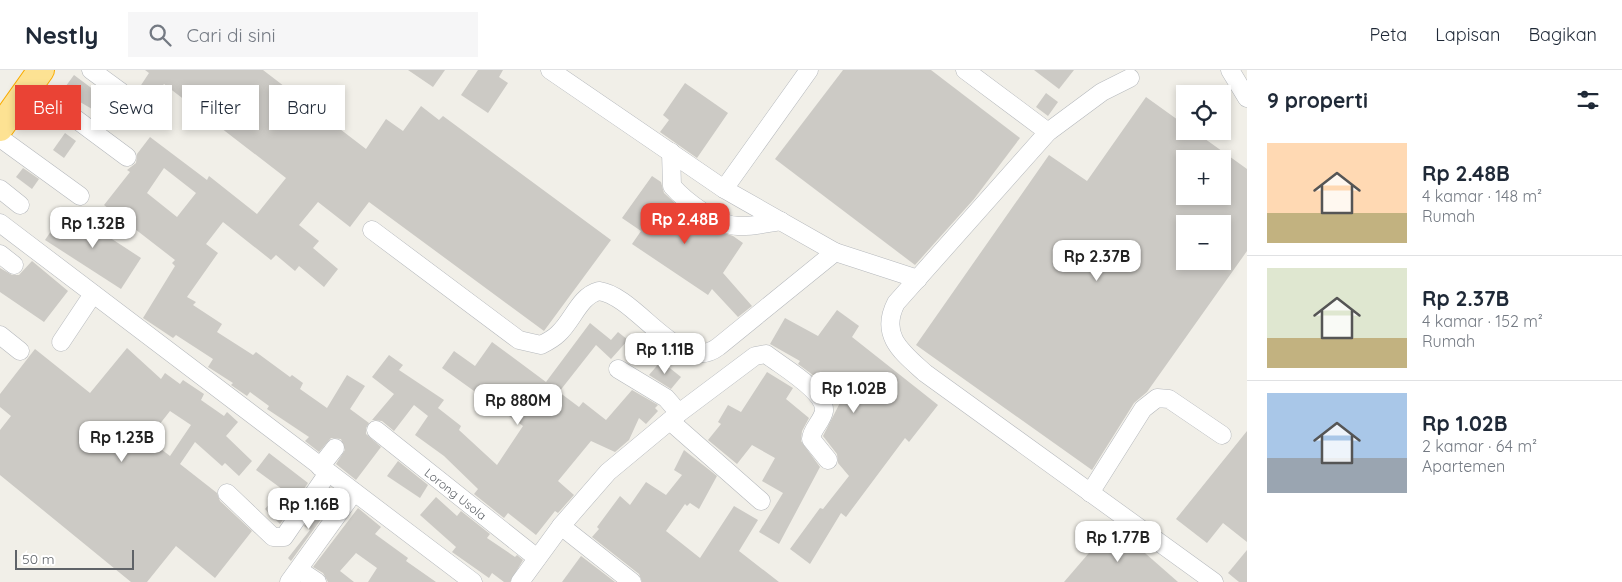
<!DOCTYPE html>
<html lang="id">
<head>
<meta charset="utf-8">
<style>
  :root { --surface:#fff; --page:#f6f6f7; --text:#1f2937; --muted:#747a83; --line:#e0e1e3; --accent:#ea4335 }
  body { margin:0; font-family:Quicksand,sans-serif; background:var(--page); color:var(--text); height:100vh; display:flex; flex-direction:column; font-size:19px; white-space:nowrap }
  * { box-sizing:border-box; margin:0 }
  p { font-size:16px; color:var(--muted) }
  .icon { flex:none; width:28px; height:28px; fill:none; stroke:currentColor; stroke-width:2; stroke-linecap:round; stroke-linejoin:round }
  .map { position:relative; flex:1; overflow:hidden }
  .panel { display:flex; flex-direction:column; background:var(--surface); width:375px }
  .panel>* { flex:none }
  .guide { position:absolute; left:15px; top:15px; width:475px; height:45px; display:flex; gap:10px }
  .tools { position:absolute; left:1176px; top:15px; display:grid; gap:10px }
  .tools a { display:grid; place-items:center; width:55px; height:55px; border-radius:0px; background:var(--surface); box-shadow:0 2px 8px #0003; font-size:25px }
  .scale { position:absolute; left:15px; bottom:12px; width:119px; box-sizing:border-box; padding-left:5px; border:2px solid #5f6368; border-top:0; font-size:14px; line-height:18px; white-space:nowrap; color:#5f6368; -webkit-text-stroke:4px #fff; paint-order:stroke }
  .price { position:absolute; translate:-50% -42px; padding:0 11px; border-radius:10px; background:#fff; color:#222; font-size:16px; line-height:32px; filter:drop-shadow(0 1px 2px #0008) }
  .price::after { content:''; position:absolute; left:50%; top:30px; width:15px; height:11px; margin-left:-8px; background:inherit; clip-path:polygon(0 0,100% 0,50% 100%) }
  .price.selected { background:var(--accent); color:#fff }
  ul { padding:0; list-style:none }
  li { display:flex; align-items:center; gap:15px; height:125px; padding:0 20px }
  li+li { border-top:1px solid var(--line) }
  li span { display:grid; place-items:center; flex:none; width:140px; height:100px; border-radius:0px; color:#555 }
  li>.icon { margin-inline-start:auto }
  span .icon { width:60px; height:60px; fill:#fffc; stroke-width:1 }
  li b { font-size:21px }
  h2 { display:flex; justify-content:space-between; align-items:center; height:60px; padding:0 20px; font-size:21px }
  .tag { padding:0 18px; border-radius:0px; background:var(--surface); box-shadow:0 2px 8px #0003; font-size:18px; line-height:45px }
  .tag.selected { background:var(--accent); color:#fff }
  header { display:flex; align-items:center; gap:30px; box-sizing:border-box; height:70px; padding:0 25px; background:var(--surface); border-bottom:1px solid var(--line) }
  header strong { font-size:24px }
  nav { display:flex; gap:28px; margin-inline-start:auto; font-size:18px }
  .search { width:350px; height:45px; background:var(--page); display:flex; align-items:center; gap:12px; box-sizing:border-box; padding:0 18px; border-radius:0px; color:var(--muted); font-size:19px }
  main { display:flex; flex:1; min-height:0 }
  .map>svg:first-child { display:block }
</style>
</head>
<body>
<header>
<strong>Nestly</strong>
<div class="search"><svg class="icon" aria-label="search" viewBox="0 0 24 24"><circle cx="10" cy="10" r="6"/><path d="M15 15l6 6"/></svg>Cari di sini</div>
<nav><a>Peta</a><a>Lapisan</a><a>Bagikan</a></nav>
</header>
<main>
<div class="map">
<svg width="1247" height="512" viewBox="0 0 1247 512">
  <rect width="100%" height="100%" fill="#f1efe8"/>
  <g fill="#cccac5" fill-rule="evenodd">
    <path d="M145,0h118l103,79 20,-30 17,12 18,-25 18,14 4,-4 168,124 -67,91 -175,-129 -19,25 -32,-25 -19,23 20,16 -6,7 25,21 -14,18 -25,-21 -4,5 -19,-16 -5,5 -48,-38 -17,22 12,9 -31,44 9,5 -3,3 29,19 -5,8 36,23 3,-3 34,25 2,-2 11,8 -3,6 27,19 20,-33 18,11 -15,23 19,14 -3,5v6l15,13 -25,33 -20,-16 9,-14 -4,-11 -10,-1 -12,14 -14,-11 4,-4 -42,-28 2,-3 -19,-14 -3,4 -16,-11 2,-2 -25,-16 5,-8 -37,-24 -3,3 -30,-20 32,-52 -3,-3 3,-3 -71,-55 26,-33 -3,-2 9,-7 1,-9 13,-17 57,43 2,-4 48,38 29,-36 -122,-94 -23,34 -15,-10 23,-35zM164,98l32,25 -19,24 -30,-24z"/>
    <polygon points="408,0 445,0 433,17"/>
    <polygon points="478,0 503,0 499,7 508,13 488,43 461,25"/>
    <polygon points="843,0 931,0 1020,68 974,129 915,195 775,89"/>
    <polygon points="1034,0 1074,0 1059,19"/>
    <polygon points="74,5 98,23 100,20 115,31 125,33 114,52 75,29 72,33 60,24"/>
    <polygon points="685,13 728,43 697,88 660,62 669,50 663,45"/>
    <polygon points="1046,23 1058,32 1048,46 1036,37"/>
    <path d="M1146,27l39,28v6h9l53,38v82l-100,141 -13,11 -42,67 -176,-125 133,-190 38,26zM1185,89h37v37h-37zM1185,154h37v37h-37z"/>
    <polygon points="65,63 76,71 64,88 53,80"/>
    <polygon points="23,98 39,109 32,119 16,107"/>
    <polygon points="652,106 661,112 664,123 687,144 707,157 733,166 743,173 723,203 752,236 738,247 712,219 708,225 632,174 641,161 622,148"/>
    <polygon points="66,139 141,188 121,219 45,170"/>
    <polygon points="32,191 68,221 44,252 0,222 0,198 12,205 19,205"/>
    <polygon points="837,240 859,256 852,267 938,335 909,372 905,368 846,447 841,443 810,494 790,479 820,438 823,439 849,406 838,393 837,384 823,366 846,321 825,305 821,311 798,294 800,291 770,274 785,248 818,266"/>
    <polygon points="590,253 611,270 618,262 628,270 611,289 596,275 559,322 579,337 583,332 606,350 632,320 658,335 655,338 658,341 646,354 639,348 629,370 615,382 591,371 558,411 574,425 558,443 555,441 536,465 508,443 504,448 474,424 478,419 444,386 415,365 428,346 414,335 394,361 382,351 372,350 394,324 372,307 389,285 403,295 399,300 444,330 438,338 461,356 459,360 497,395 523,356 442,298 454,281 475,296 492,272 546,312"/>
    <path d="M127,278l34,31 4,-6 15,11 3,-4 21,14 -3,6 23,16 3,-4 11,10 -12,14 26,25 -13,15 -14,-13 -3,3 -27,-24 -15,22 37,29 3,8 32,30 -37,47 -39,-32 -29,36h-16l-131,-107v-45l11,-14 -11,-9v-13l35,-45 55,44zM170,341l21,14 -21,31 -22,-17z"/>
    <polygon points="661,291 681,307 671,319 649,305"/>
    <polygon points="767,302 793,318 786,329 809,348 802,361 801,371 820,397 779,474 759,462 783,423 762,411 775,388 752,375 737,394 708,370 721,354 718,352 728,335 741,342"/>
    <polygon points="1247,361 1247,472 1223,453 1207,473 1176,449"/>
    <polygon points="684,380 717,406 699,439 690,433 687,436 685,434 666,461 700,488 734,436 758,450 739,481 779,512 642,512 639,504 592,467 599,459 597,457 620,426 630,435 646,412 666,425 682,405 674,400"/>
    <polygon points="269,383 308,413 280,454 265,439 282,419 256,400"/>
    <polygon points="398,391 428,415 420,428 387,406"/>
    <polygon points="436,427 457,446 461,441 490,464 487,468 515,487 517,485 523,490 510,512 504,512 492,503 489,508 452,482 456,477 420,445"/>
    <polygon points="358,438 381,457 375,464 408,488 406,491 436,512 368,512 377,498 356,483 340,501 354,512 328,512 323,503 313,497"/>
    <polygon points="316,439 324,445 291,491 288,488 310,460 304,456"/>
    <polygon points="1113,455 1178,512 1064,512"/>
    <polygon points="1247,480 1247,512 1239,512 1228,503"/>
    <polygon points="581,486 615,512 562,512"/>
  </g>
  <g fill="none" stroke-linecap="round" stroke-linejoin="round">
    <defs>
      <g id="minor">
        <polyline points="91,0 121,22"/>
        <polyline points="965,0 1048,62"/>
        <polyline points="1230,0 1247,28"/>
        <path d="M1130,8l-28,14 -54,40 -152,171c-17,33 7,50 29,70l289,209"/>
        <polyline points="30,15 127,87"/>
        <polyline points="0,68 80,126"/>
        <path d="M671,82l1,34c14,16 45,39 66,40 13,1 29,-3 43,-5"/>
        <polyline points="0,119 20,135"/>
        <polyline points="724,119 809,0"/>
        <polyline points="0,153 473,512"/>
        <path d="M372,160l147,110 22,5c6,-3 12,-6 17,-11 15,-13 21,-38 41,-43 38,5 81,85 119,56l117,-95 -111,-63 -174,-119"/>
        <polyline points="835,182 918,209"/>
        <polyline points="0,184 14,195"/>
        <polyline points="0,265 20,281"/>
        <polyline points="61,272 93,224"/>
        <polyline points="618,299 666,328 679,343"/>
        <polyline points="670,351 761,431"/>
        <path id="s1" d="M376,360l161,128"/>
        <polyline points="320,397 335,378"/>
        <polyline points="227,423 273,467 284,467 328,403"/>
        <polyline points="1090,423 1143,339 1157,328 1169,329 1222,365"/>
        <polyline points="561,456 632,512"/>
        <polyline points="299,500 317,512"/>
        <polyline points="289,512 354,422"/>
        <path d="M520,512l41,-56 47,-54 71,-59 76,-57 11,-2c15,12 60,37 58,57 -2,11 -12,17 -13,28l17,21"/>
      </g>
      <polyline id="highway" points="0,58 41,0"/>
    </defs>
    <use href="#minor" stroke="#b5b8bc" stroke-width="19"/>
    <use href="#highway" stroke="#f9ab00" stroke-width="28"/>
    <use href="#minor" stroke="#fff" stroke-width="18"/>
    <use href="#highway" stroke="#fde293" stroke-width="26"/>
  </g>
  <g text-anchor="middle" dominant-baseline="central" stroke-width="4" stroke-linejoin="round" paint-order="stroke">
    <g font-size="12" fill="#5f6368" stroke="#fff">
      <text stroke="none"><textPath href="#s1" startOffset="102">Lorong Usola</textPath></text>
    </g>
  </g>
</svg>
<div class="tools">
<a><svg class="icon" aria-label="locate" viewBox="0 0 24 24"><circle cx="12" cy="12" r="6"/><path d="M12 2v4M12 18v4M2 12h4M18 12h4"/></svg></a>
<a>+</a>
<a>−</a>
</div>
<div class="scale">50 m</div>
<b class="price selected" style="left:685px;top:175px">Rp 2.48B</b>
<b class="price" style="left:93px;top:179px">Rp 1.32B</b>
<b class="price" style="left:1097px;top:212px">Rp 2.37B</b>
<b class="price" style="left:665px;top:305px">Rp 1.11B</b>
<b class="price" style="left:854px;top:344px">Rp 1.02B</b>
<b class="price" style="left:518px;top:356px">Rp 880M</b>
<b class="price" style="left:122px;top:393px">Rp 1.23B</b>
<b class="price" style="left:309px;top:460px">Rp 1.16B</b>
<b class="price" style="left:1118px;top:493px">Rp 1.77B</b>
<div class="guide">
<a class="tag selected">Beli</a>
<a class="tag">Sewa</a>
<a class="tag">Filter</a>
<a class="tag">Baru</a>
</div>
</div>
<section class="panel">
<h2>9 properti<svg class="icon" aria-label="filters" viewBox="0 0 24 24"><path d="M4 7h16M4 17h16"/><circle cx="9" cy="7" r="2"/><circle cx="15" cy="17" r="2"/></svg></h2>
<ul>
<li><span style="background:linear-gradient(#ffd9b3 70%,#c2b280 0)"><svg class="icon" aria-label="home" viewBox="0 0 24 24"><path d="M3 11l9-7 9 7M6 9v11h12V9"/></svg></span><div><b>Rp 2.48B</b><p>4 kamar · 148 m²</p><p>Rumah</p></div></li>
<li><span style="background:linear-gradient(#dfe7d0 70%,#c2b280 0)"><svg class="icon" aria-label="home" viewBox="0 0 24 24"><path d="M3 11l9-7 9 7M6 9v11h12V9"/></svg></span><div><b>Rp 2.37B</b><p>4 kamar · 152 m²</p><p>Rumah</p></div></li>
<li><span style="background:linear-gradient(#a9c7e8 65%,#9aa5b1 0)"><svg class="icon" aria-label="home" viewBox="0 0 24 24"><path d="M3 11l9-7 9 7M6 9v11h12V9"/></svg></span><div><b>Rp 1.02B</b><p>2 kamar · 64 m²</p><p>Apartemen</p></div></li>
</ul>
</section>
</main>
</body>
</html>
